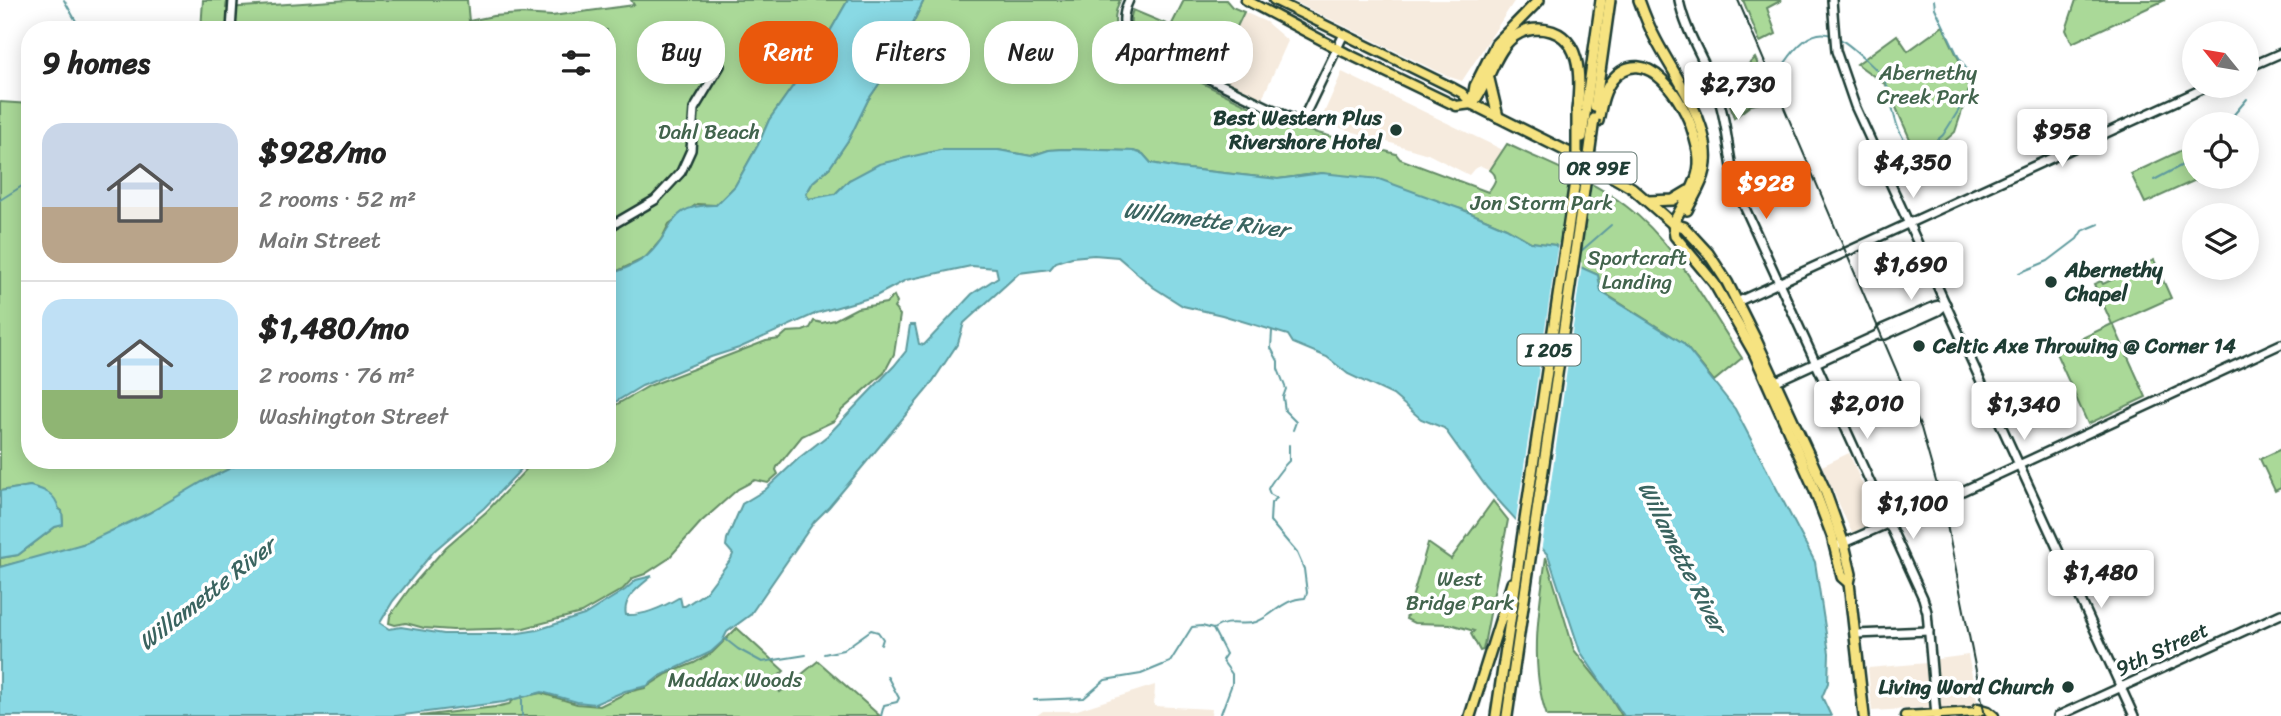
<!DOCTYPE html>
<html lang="en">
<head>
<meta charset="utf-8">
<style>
  :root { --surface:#fff; --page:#f2f2f2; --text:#222; --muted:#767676; --line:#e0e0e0; --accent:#ea580c }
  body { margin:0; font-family:Sriracha,sans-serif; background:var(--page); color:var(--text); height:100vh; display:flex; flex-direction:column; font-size:26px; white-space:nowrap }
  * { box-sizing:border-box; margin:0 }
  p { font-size:23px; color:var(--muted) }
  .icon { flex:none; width:38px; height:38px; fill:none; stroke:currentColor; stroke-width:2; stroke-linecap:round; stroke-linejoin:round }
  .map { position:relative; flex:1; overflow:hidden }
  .side { position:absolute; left:21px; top:21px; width:595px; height:448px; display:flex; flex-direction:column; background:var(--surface); border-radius:28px; box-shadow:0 4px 18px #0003 }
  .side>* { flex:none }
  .guide { position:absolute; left:637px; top:21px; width:665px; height:63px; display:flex; gap:14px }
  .needle { width:46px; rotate:300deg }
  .buttons { position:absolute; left:2182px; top:21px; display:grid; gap:14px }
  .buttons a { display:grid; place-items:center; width:77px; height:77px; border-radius:50%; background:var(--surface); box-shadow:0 4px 18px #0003; font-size:35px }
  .price { position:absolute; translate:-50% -60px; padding:0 16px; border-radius:7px; background:#fff; color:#222; font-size:23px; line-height:46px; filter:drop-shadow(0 2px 4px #0008) }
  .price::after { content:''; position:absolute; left:50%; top:42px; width:21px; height:16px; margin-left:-10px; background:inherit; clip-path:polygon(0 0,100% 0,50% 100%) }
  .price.current { background:var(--accent); color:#fff }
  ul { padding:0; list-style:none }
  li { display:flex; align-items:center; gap:21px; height:175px; padding:0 21px }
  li+li { border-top:2px solid var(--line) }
  li span { display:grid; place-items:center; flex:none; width:196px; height:140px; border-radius:21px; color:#555 }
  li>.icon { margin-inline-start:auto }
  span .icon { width:84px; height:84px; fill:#fffc; stroke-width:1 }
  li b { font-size:30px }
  h2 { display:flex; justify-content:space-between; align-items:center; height:84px; padding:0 21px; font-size:30px }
  .pill { padding:0 24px; border-radius:28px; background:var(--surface); box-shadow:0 4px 18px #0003; font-size:24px; line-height:63px }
  .pill.current { background:var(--accent); color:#fff }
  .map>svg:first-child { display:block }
</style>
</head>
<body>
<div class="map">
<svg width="2281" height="716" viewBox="0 0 2281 716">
  <rect width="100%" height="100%" fill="#fff"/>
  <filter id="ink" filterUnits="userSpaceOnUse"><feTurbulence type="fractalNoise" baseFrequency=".0143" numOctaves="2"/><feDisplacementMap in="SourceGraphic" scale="14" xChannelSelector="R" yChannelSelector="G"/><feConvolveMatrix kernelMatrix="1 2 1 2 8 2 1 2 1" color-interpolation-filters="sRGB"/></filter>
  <g filter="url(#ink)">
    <g fill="#f6ebde">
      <polygon points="1291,0 1515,0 1462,81 1447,76"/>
      <polygon points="1244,12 1266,22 1288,41 1262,99 1214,75"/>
      <polygon points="1342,72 1503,150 1490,170 1481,166 1474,169 1469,175 1428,154 1320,122"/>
      <polygon points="1849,453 1878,521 1852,533 1822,466"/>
      <polygon points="1968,655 1980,716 1942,716 1941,707 1872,711 1868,668 1927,663 1938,659"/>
      <polygon points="1155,685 1154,706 1212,709 1211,716 1036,716 1043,711 1074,711"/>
    </g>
    <g fill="#aad998" stroke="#648b66" stroke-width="2">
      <polygon points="203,0 227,0 226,8 348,0 467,0 469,21 493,16 521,14 552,16 634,5 631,0 848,0 824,42 769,120 758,145 735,186 716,205 697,204 669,224 661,240 645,258 607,276 607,30 201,30"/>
      <path d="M924,0h196c-9,20 -6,37 12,49l156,76 108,29 4,5 88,33c6,-8 12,-15 2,-22l17,-26c39,19 84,35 119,62 49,36 82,102 116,152l-28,23 -31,-38 -82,-52 -3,-16 -16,-7 -27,-23 -24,-3 -25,-14 -45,-19 -139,-36 -44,6 -99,-11 -28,-5 -8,-9 -10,-3 -69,-2 -15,1 -18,6 -33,-6h-58l-91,30 -14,14 -26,5 -3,-5 7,-12 17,-15 19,-28 19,-39 26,-38z"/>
      <path d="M1184,0h42l6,7 12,5 -30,63 -72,-35c-11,-8 -14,-19 -9,-30l38,16z"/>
      <polygon points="1743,0 1782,0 1767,8 1776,34 1760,42"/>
      <polygon points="2076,0 2165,0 2072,43 2066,30"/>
      <polygon points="1943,26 1962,66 1969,90 1955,132 1938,147 1923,153 1914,148 1886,85 1857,64 1897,35 1908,51"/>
      <polygon points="1755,58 1774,100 1751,105 1734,118 1725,87"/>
      <path d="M0,102l30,2v356h217c-55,27 -106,62 -164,84 -27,10 -55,16 -83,23v-9l18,-3 37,-28 8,-3 -1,-13 -32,-25 -30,5z"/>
      <polygon points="2182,150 2196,180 2145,203 2131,174"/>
      <polygon points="2154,260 2171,298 2113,324 2146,397 2088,424 2055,351 2112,324 2094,284 2101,281 2103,284"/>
      <polygon points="894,296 897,303 894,308 900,315 894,354 884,373 842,410 834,421 802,436 777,467 776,470 778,474 768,483 755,480 738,489 701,522 668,559 645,574 633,578 623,589 581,613 524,628 453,630 424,628 406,623 395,625 389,623 390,616 410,588 446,547 486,512 535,460 607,460 607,410 649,386 766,341 779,339 787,332 803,331 810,328 814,321 822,323 834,320 857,308 886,303"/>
      <polygon points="2281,449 2281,488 2275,491 2260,459"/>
      <polygon points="1493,501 1508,520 1483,650 1480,651 1471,634 1474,631 1450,624 1414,623 1406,619 1428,543 1451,559"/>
      <path d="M1546,557l28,93 33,41 15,25h-75c-18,-49 -8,-109 -1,-159z"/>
      <polygon points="737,628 784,671 772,682 780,692 818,661 880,716 420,716 495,707 509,704 516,698 541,693 577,704 600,706 628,692 645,688 667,674 694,663 712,653"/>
    </g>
    <g fill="#89d9e4" stroke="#5f9b9e" stroke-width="2">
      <path d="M848,0h76l-30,62 -26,38 -19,39 -19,28 -17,15 -7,12 3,5 26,-5 14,-14 30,-16 61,-14h58l33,6 18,-6 15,-1 69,2 10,3 8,9 28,5 99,11 44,-6 57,6 82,30 45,19 25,14 24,3 27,23 16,7 3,17 82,51 52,66 80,153 14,91 -1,30 -6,14 9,19h-207l-44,-65 -32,-96 -61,-67 -43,-60 -23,-9 -28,-24 -45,-21 -21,-17 -34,-14 -5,-8 -66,-20 -39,-9 -30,-19 -35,-30 -24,-2 -22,2 -16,5 -6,7 -31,4 -55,50 -6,20 -29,44 -100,120 -15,15 -64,93 -23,17 -5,10 -11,10 -51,24 -13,10 -22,5 -30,13 -18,-2 -35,-10 -38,10 -108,14h-396v-149l86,-24 63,-30 53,-31 45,-22h283l-46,48 -50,43 -41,50 -13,22 9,6 12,-2 43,7h69l24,-4 47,-15 41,-25 11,-10 16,-4c-12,10 -30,22 -26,39 17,1 39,-9 54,-18l2,9h3l21,-14 25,-33 2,-5 -7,-8 1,-7 15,-35 23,-14 34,-32 28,-22 67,-70 12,-15 4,-26h5l4,19 5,1 48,-51 26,-17 -2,-9 -25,-2 -65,14 -30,16 -59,17 -78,35 -28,9 -69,29 -35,21v-131c13,-6 30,-11 40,-20 29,-26 19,-52 69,-51l19,-19 23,-41 11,-25 55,-78z"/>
      <path d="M30,486c15,4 25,7 29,23l3,2 1,14 -8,2 -37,28 -18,3v-67z"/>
    </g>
    <polygon fill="#fff" points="1558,243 1582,263 1541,553 1515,526"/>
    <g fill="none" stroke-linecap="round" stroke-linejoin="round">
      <g stroke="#5f9b9e" stroke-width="2">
        <polyline points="64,0 81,30"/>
        <path d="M1838,38c10,5 45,35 48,45 9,24 6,53 31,68l12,-4 14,-12 29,-46 -1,-13 -13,-20 -23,-48 -1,-8"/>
        <path d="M1739,110c11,-12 29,-19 39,-32 3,-4 4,-10 7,-15 10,-15 28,-37 48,-27"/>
        <polyline points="2226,124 2247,99"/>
        <polyline points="2154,180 2190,161 2194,154"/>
        <polyline points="0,200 30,181"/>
        <polyline points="1580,252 1611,225"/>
        <polyline points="2019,273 2048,261 2077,239 2082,231 2099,224"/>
        <polyline points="1272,331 1271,348 1278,361 1278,369 1286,389 1283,397 1285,411 1296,422 1293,430"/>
        <polyline points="724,638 738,649 762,662 806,655"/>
        <polyline points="824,654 843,650 871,630 878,632 883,639 881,645"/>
        <polyline points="1034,700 1084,698 1105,680 1141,674 1170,662 1192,627 1202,626 1213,629"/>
        <polyline points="522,716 522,696"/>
        <polyline points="881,716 884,705 897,702 899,698 887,676"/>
        <path d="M1220,716l12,-32v-10l-10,-14 4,-6 -13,-25c17,-11 27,-2 43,-7 19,-7 26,-23 49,-24l2,-5 -3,-24 -7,-16 -27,-32 1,-18 6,-5 -7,-4 -2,-5c1,-4 18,-26 21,-28v-16"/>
      </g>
      <defs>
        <g id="secondary">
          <path d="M1129,0c-7,15 -8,28 4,42l168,81 43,-89"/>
          <path d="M1679,0c7,36 30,65 40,100 10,31 9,64 20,95l184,403 4,14 9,104"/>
          <polyline points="1832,0 1836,51 1855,106 2134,716"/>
          <polyline points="231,30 233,0"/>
          <polyline points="2247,68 2281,53"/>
          <polyline points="607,228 655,200 681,172 691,150 694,109 720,66"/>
          <polyline points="1737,302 2209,86"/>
          <polyline points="1877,335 1882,329 1935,306 1945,304"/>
          <polyline points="1772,383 1877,335 1885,335 1938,311 1946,304"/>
          <polyline points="1839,545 1956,494 2281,344"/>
          <polyline points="1856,634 1929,631"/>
          <polyline points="2058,716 2281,614"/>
        </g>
        <g id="primary">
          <polyline points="1246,0 1346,53 1456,106 1472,104"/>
          <polyline points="1274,0 1451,87 1462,93 1472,104"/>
          <polyline points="1978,708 1988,711 1994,716"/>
          <polyline points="1905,716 1978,712 1980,710"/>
        </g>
        <g id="highway">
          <path d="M1639,0c5,14 10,27 17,40 19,37 58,87 49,130 -3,15 -12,27 -18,40"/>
          <polyline points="1489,79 1498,117"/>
          <polyline points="1472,103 1475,86 1496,44 1539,0"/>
          <polyline points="1472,104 1580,158 1632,188 1673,224 1684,227 1708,253 1727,282 1756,340 1824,488 1844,544 1851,574 1849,583 1864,716"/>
          <path d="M1472,104c16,-19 22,-49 38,-64 8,-8 18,-11 29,-11 44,2 42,50 38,81"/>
          <polyline points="1595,107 1610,0"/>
          <polyline points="1585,114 1601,0"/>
          <path d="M1598,121c3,-14 5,-29 14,-41 34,-41 73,23 81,52 3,11 7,21 6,32 -1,21 -17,41 -26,60"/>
          <polyline points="1648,201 1673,200 1688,191"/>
          <polyline points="1673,224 1675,236 1714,283 1754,353 1813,486 1832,536 1842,577 1849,583"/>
          <polyline points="1470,716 1512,583"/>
          <polyline points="1496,716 1577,168"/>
          <polyline points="1507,716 1587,170"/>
        </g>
      </defs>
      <use href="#secondary" stroke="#1f3d34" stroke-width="12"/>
      <use href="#primary" stroke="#1f3d34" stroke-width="13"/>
      <use href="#highway" stroke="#1f3d34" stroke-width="14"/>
      <use href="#secondary" stroke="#fff" stroke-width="7"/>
      <use href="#primary" stroke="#f6e381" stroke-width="8"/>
      <use href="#highway" stroke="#f6e381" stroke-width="9"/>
      <polyline stroke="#1f3d34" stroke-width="2" points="1738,0 1921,428 1944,510 1985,716"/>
      <defs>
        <g id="highway-bridge">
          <polyline points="1582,137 1585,114"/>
          <polyline points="1577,168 1577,110"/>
          <polyline points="1587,170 1594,119"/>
        </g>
      </defs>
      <use href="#highway-bridge" stroke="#1f3d34" stroke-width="14" stroke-linecap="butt"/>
      <use href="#highway-bridge" stroke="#f6e381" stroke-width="9"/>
    </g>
  </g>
  <g fill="#1f3d34" stroke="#fff" stroke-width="2.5">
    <circle cx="1396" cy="130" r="7"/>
    <circle cx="2051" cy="282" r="7"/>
    <circle cx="1919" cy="346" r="7"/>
    <circle cx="2068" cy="687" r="7"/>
  </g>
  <g text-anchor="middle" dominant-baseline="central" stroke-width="7" stroke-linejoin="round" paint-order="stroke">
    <g fill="#fff" stroke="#627771" stroke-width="2">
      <rect x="1559.5" y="152.5" width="77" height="31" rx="5"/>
      <rect x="1517.5" y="334.5" width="63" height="31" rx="5"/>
    </g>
    <g font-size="19" font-weight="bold" fill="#1f3d34">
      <text x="1598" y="168">OR 99E</text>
      <text x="1549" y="350">I 205</text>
    </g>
    <g font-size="21" fill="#42644d" stroke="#fff">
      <text x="1928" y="73">Abernethy<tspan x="1928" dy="24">Creek Park</tspan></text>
      <text x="709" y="132">Dahl Beach</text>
      <text x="1542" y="203">Jon Storm Park</text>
      <text x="1637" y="258">Sportcraft<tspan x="1637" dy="24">Landing</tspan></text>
      <text x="1460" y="579">West<tspan x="1460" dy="24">Bridge Park</tspan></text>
      <text x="735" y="680">Maddax Woods</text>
    </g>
    <g font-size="21" font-weight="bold" fill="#1f3d34" stroke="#fff" text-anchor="end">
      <text x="1382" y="118">Best Western Plus<tspan x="1382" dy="24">Rivershore Hotel</tspan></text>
      <text x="2065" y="270" text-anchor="start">Abernethy<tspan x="2065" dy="24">Chapel</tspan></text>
      <text x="1933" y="346" text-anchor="start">Celtic Axe Throwing @ Corner 14</text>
      <text x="2054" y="687">Living Word Church</text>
    </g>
    <g font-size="21" fill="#1f3d34" stroke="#fff">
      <text transform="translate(2162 649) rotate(-25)">9th Street</text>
    </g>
    <g font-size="23" font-style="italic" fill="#3a6460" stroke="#fff">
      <text transform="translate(1206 220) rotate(7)">Willamette River</text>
      <text transform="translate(1682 557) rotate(63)">Willamette River</text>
      <text transform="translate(207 594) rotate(-38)">Willamette River</text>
    </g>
  </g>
</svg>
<div class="buttons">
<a><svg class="needle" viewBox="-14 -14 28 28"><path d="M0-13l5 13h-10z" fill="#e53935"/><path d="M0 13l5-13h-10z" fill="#767676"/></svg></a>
<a><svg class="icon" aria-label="locate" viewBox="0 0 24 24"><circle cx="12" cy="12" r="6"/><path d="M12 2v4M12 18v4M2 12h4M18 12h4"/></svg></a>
<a><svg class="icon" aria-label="layers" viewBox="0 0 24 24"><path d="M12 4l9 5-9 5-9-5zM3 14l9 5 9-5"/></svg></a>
</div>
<b class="price" style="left:1738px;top:122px">$2,730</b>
<b class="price" style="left:2062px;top:169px">$958</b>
<b class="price" style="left:1913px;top:200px">$4,350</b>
<b class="price current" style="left:1766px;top:221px">$928</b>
<b class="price" style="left:1911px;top:302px">$1,690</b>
<b class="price" style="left:1867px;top:441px">$2,010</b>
<b class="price" style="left:2024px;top:442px">$1,340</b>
<b class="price" style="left:1913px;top:541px">$1,100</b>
<b class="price" style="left:2101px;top:610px">$1,480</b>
<div class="guide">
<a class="pill">Buy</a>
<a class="pill current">Rent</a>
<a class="pill">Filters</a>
<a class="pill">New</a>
<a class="pill">Apartment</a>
</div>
<section class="side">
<h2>9 homes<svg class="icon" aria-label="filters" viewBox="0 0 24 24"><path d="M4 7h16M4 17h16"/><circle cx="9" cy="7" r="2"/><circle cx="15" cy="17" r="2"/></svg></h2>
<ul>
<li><span style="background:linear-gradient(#c9d6e8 60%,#b9a48a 0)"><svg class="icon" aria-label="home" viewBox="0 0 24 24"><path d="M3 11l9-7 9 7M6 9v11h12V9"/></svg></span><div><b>$928/mo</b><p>2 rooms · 52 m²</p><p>Main Street</p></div></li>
<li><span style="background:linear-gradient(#bfe0f5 65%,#8fb573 0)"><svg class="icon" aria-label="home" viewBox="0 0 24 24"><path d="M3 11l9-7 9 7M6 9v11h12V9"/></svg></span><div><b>$1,480/mo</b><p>2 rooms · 76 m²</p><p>Washington Street</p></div></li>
</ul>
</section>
</div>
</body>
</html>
